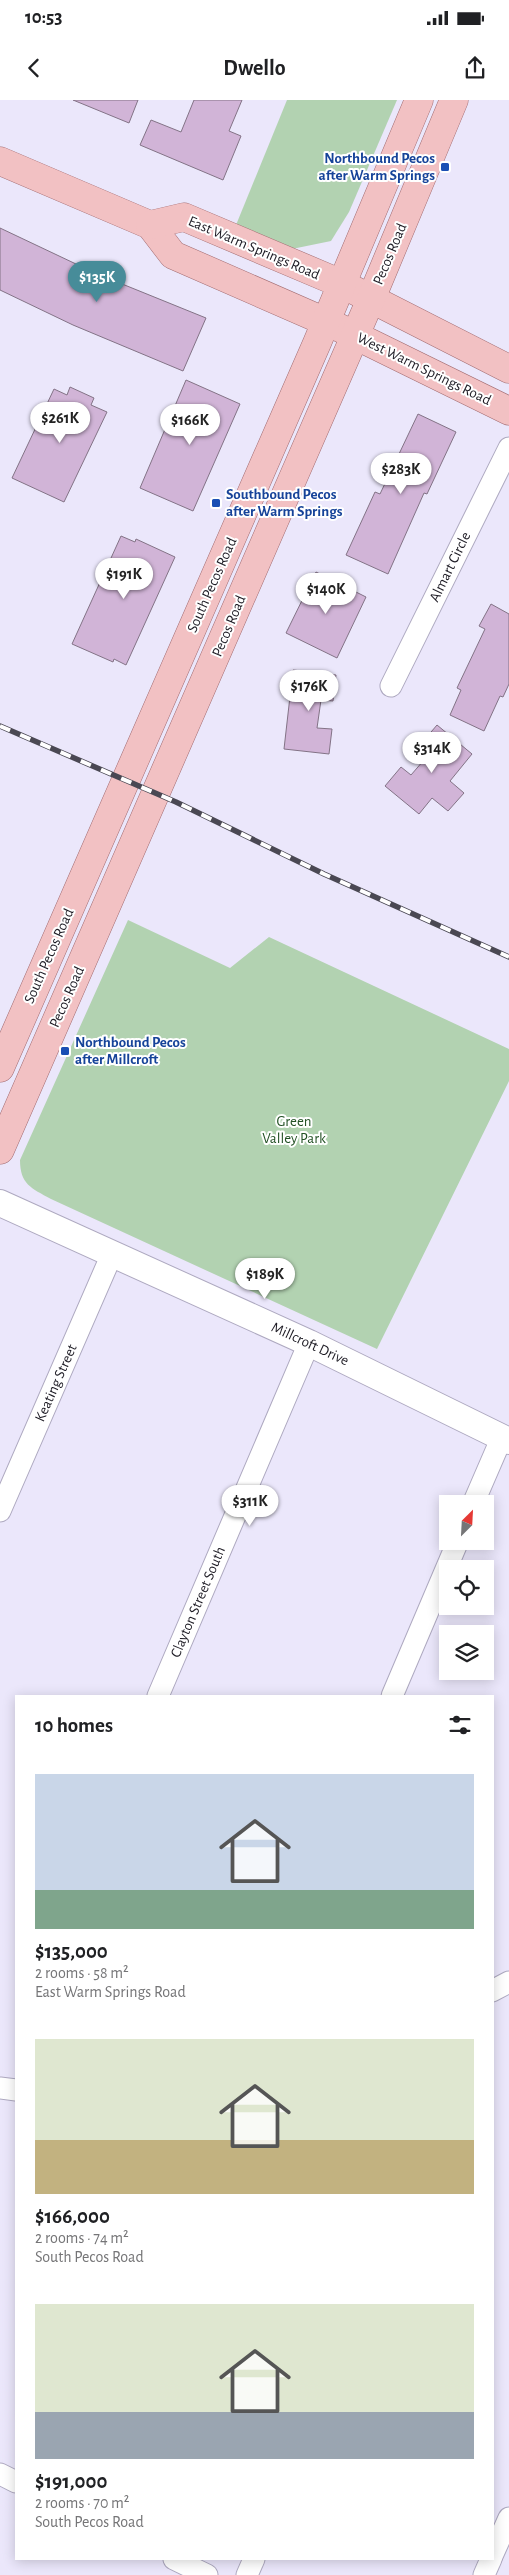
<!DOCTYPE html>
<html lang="en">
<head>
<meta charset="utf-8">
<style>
  :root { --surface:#fff; --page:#f2f2f2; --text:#202124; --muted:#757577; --accent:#478c99 }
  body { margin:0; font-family:"Alegreya Sans",sans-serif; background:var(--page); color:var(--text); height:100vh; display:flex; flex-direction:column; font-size:19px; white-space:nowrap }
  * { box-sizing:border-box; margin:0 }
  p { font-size:16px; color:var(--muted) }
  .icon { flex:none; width:28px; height:28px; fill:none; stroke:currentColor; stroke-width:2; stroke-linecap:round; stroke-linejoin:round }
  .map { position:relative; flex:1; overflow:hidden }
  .details { position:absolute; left:15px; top:1595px; width:479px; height:865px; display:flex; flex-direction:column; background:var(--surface); border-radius:0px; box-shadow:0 2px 12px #0003 }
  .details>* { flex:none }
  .needle { width:32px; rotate:24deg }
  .fabs { position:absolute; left:439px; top:1395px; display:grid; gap:10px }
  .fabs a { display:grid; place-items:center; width:55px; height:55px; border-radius:0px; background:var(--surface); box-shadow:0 2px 12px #0003; font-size:25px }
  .price { position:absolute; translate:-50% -42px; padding:0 11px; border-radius:18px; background:#fff; color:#222; font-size:16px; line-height:32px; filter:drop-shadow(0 1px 2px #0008) }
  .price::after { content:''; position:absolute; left:50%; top:30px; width:15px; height:11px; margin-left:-8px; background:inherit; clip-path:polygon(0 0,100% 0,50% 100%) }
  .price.active { background:var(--accent); color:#fff }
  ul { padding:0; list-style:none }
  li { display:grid; align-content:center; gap:10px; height:265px; padding:0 20px }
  li span { display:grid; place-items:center; height:155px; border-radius:0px; color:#555 }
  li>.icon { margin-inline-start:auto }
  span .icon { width:90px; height:90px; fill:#fffc; stroke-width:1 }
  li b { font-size:21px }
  h2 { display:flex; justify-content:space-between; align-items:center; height:60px; padding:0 20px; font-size:21px }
  .status { display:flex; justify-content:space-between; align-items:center; height:35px; padding:0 25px; background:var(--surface); direction:ltr }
  .status svg { height:14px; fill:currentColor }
  header { display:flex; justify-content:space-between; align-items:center; height:65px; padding:0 20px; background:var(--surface); font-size:22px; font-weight:700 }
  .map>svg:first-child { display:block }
</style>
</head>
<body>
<div class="status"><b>10:53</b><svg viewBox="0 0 49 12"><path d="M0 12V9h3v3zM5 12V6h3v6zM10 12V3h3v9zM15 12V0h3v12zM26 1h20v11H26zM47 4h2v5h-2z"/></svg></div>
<header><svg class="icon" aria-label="back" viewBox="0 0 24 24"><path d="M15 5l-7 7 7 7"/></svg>Dwello<svg class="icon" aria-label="share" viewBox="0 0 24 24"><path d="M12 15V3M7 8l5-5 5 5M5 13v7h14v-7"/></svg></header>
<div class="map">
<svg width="509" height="2475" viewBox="0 0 509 2475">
  <rect width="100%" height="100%" fill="#ebe7fb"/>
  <g fill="#b2d2b1">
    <polygon points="287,0 397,0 349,112 331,141 287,150 236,125"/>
    <path d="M128,820l102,48 39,-31 240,112v32l-132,268 -326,-150c-20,-11 -31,-15 -31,-39z"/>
  </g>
  <g fill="#d1b4d7" stroke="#837386">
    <polygon points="73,0 138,0 129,23"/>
    <polygon points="194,0 242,0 229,31 241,36 223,80 140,45 151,20 181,32"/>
    <polygon points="0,128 95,173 206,218 183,271 73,225 0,190"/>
    <polygon points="186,280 240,304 193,411 140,388"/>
    <polygon points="70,287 94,298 91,305 107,312 64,402 12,378 54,289 67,295"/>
    <polygon points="418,314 456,332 427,394 424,393 388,474 346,455 375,392 380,394"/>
    <polygon points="121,436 135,442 136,439 175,457 126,565 114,559 113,562 72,544"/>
    <polygon points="316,472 366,497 337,558 286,533"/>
    <polygon points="491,504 509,514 509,584 503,597 500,596 484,631 450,615 461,590 457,588 485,529 479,526"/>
    <polygon points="293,570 336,575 333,601 321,600 317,628 332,629 329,654 284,649"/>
    <polygon points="437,625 472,654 450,681 464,693 448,711 432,698 419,714 385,686 401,667 411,675 430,653 420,645"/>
  </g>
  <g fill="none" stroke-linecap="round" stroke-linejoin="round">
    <defs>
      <g id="minor">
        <polyline points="391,586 509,348"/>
        <polyline points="473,1404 502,1337"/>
        <polyline points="0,1411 112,1154"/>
        <polyline points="158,1596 309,1243"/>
        <polyline points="392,1596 458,1441"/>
        <polyline points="492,1891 509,1882"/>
        <polyline points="0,1988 16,1990"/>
        <polyline points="0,2374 16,2382"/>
        <polyline points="492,2456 509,2418"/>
        <polyline points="174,2459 207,2475"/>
        <polyline points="247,2475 254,2459"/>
        <polyline points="484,2475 491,2459"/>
      </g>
      <polyline id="tertiary" points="0,1103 309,1243 509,1341"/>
      <g id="primary">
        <polyline points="0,61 150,125 173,155 340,228 509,311"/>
        <polyline points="150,125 184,117 342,184 509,269"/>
        <polyline points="0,968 317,243 419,0"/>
        <polyline points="0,1050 371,199 454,0"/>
      </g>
    </defs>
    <use href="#minor" stroke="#aea9c0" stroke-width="23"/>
    <use href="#tertiary" stroke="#aea9c0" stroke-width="28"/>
    <use href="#primary" stroke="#a26c71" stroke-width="29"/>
    <use href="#minor" stroke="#fff" stroke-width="21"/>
    <use href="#tertiary" stroke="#fff" stroke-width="26"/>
    <use href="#primary" stroke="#f2c1c3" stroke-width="28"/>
    <defs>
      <polyline id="rail" points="0,626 176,702 324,774 509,857"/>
    </defs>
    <use href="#rail" stroke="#4a4853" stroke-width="5.5"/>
    <use href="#rail" stroke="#fff" stroke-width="4" stroke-dasharray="11" stroke-linecap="butt"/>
  </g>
  <g fill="#1a4fb4" stroke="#fff" stroke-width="2">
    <rect x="440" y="62" width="10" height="10" rx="2.5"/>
    <rect x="211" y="398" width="10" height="10" rx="2.5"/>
    <rect x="60" y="946" width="10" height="10" rx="2.5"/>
  </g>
  <g text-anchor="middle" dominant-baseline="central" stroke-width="4" stroke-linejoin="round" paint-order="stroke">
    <g font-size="15" font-weight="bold" fill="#164399" stroke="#fff" text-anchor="start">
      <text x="435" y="58" text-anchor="end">Northbound Pecos<tspan x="435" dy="17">after Warm Springs</tspan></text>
      <text x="226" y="394">Southbound Pecos<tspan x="226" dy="17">after Warm Springs</tspan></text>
      <text x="75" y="942">Northbound Pecos<tspan x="75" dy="17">after Millcroft</tspan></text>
    </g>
    <g font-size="15" fill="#1d1b24" stroke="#fff">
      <text transform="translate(254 148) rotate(23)">East Warm Springs Road</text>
      <text transform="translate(390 154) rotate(-67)">Pecos Road</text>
      <text transform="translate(424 269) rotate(26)">West Warm Springs Road</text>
      <text transform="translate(450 467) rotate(-64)">Almart Circle</text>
      <text transform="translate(212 485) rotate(-66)">South Pecos Road</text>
      <text transform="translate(229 526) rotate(-67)">Pecos Road</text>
      <text transform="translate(49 856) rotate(-66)">South Pecos Road</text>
      <text transform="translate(67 897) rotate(-66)">Pecos Road</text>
      <text transform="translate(310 1244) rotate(25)">Millcroft Drive</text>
      <text transform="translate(56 1283) rotate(-66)">Keating Street</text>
      <text transform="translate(198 1502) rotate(-67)">Clayton Street South</text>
    </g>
    <g font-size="15" fill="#235125" stroke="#fff">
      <text x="294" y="1021">Green<tspan x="294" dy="17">Valley Park</tspan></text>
    </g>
  </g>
</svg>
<div class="fabs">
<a><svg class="needle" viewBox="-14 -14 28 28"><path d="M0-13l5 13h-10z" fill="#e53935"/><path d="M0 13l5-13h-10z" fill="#757577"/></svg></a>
<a><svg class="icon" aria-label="locate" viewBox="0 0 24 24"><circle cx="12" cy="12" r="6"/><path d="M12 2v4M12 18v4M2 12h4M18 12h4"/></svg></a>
<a><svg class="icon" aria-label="layers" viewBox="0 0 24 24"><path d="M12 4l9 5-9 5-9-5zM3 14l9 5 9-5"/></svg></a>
</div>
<b class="price active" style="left:97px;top:203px">$135K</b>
<b class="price" style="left:60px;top:344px">$261K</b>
<b class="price" style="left:190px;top:346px">$166K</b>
<b class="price" style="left:401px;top:395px">$283K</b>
<b class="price" style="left:124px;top:500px">$191K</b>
<b class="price" style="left:326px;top:515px">$140K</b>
<b class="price" style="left:309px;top:612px">$176K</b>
<b class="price" style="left:432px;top:674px">$314K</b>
<b class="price" style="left:265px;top:1200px">$189K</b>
<b class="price" style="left:250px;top:1427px">$311K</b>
<section class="details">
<h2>10 homes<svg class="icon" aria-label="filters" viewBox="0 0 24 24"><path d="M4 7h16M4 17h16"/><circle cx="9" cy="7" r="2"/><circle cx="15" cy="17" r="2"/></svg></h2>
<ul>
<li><span style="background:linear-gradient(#c9d6e8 75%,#7fa58c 0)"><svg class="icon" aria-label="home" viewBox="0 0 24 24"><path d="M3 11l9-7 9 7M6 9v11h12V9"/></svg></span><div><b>$135,000</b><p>2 rooms · 58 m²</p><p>East Warm Springs Road</p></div></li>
<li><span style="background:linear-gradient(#dfe7d0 65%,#c2b280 0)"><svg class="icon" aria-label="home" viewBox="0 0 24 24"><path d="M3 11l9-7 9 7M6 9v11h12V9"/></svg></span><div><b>$166,000</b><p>2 rooms · 74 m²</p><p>South Pecos Road</p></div></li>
<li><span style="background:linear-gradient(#dfe7d0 70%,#9aa5b1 0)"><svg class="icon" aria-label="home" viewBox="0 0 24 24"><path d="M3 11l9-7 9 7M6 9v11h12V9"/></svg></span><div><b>$191,000</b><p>2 rooms · 70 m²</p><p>South Pecos Road</p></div></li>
</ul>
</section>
</div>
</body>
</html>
